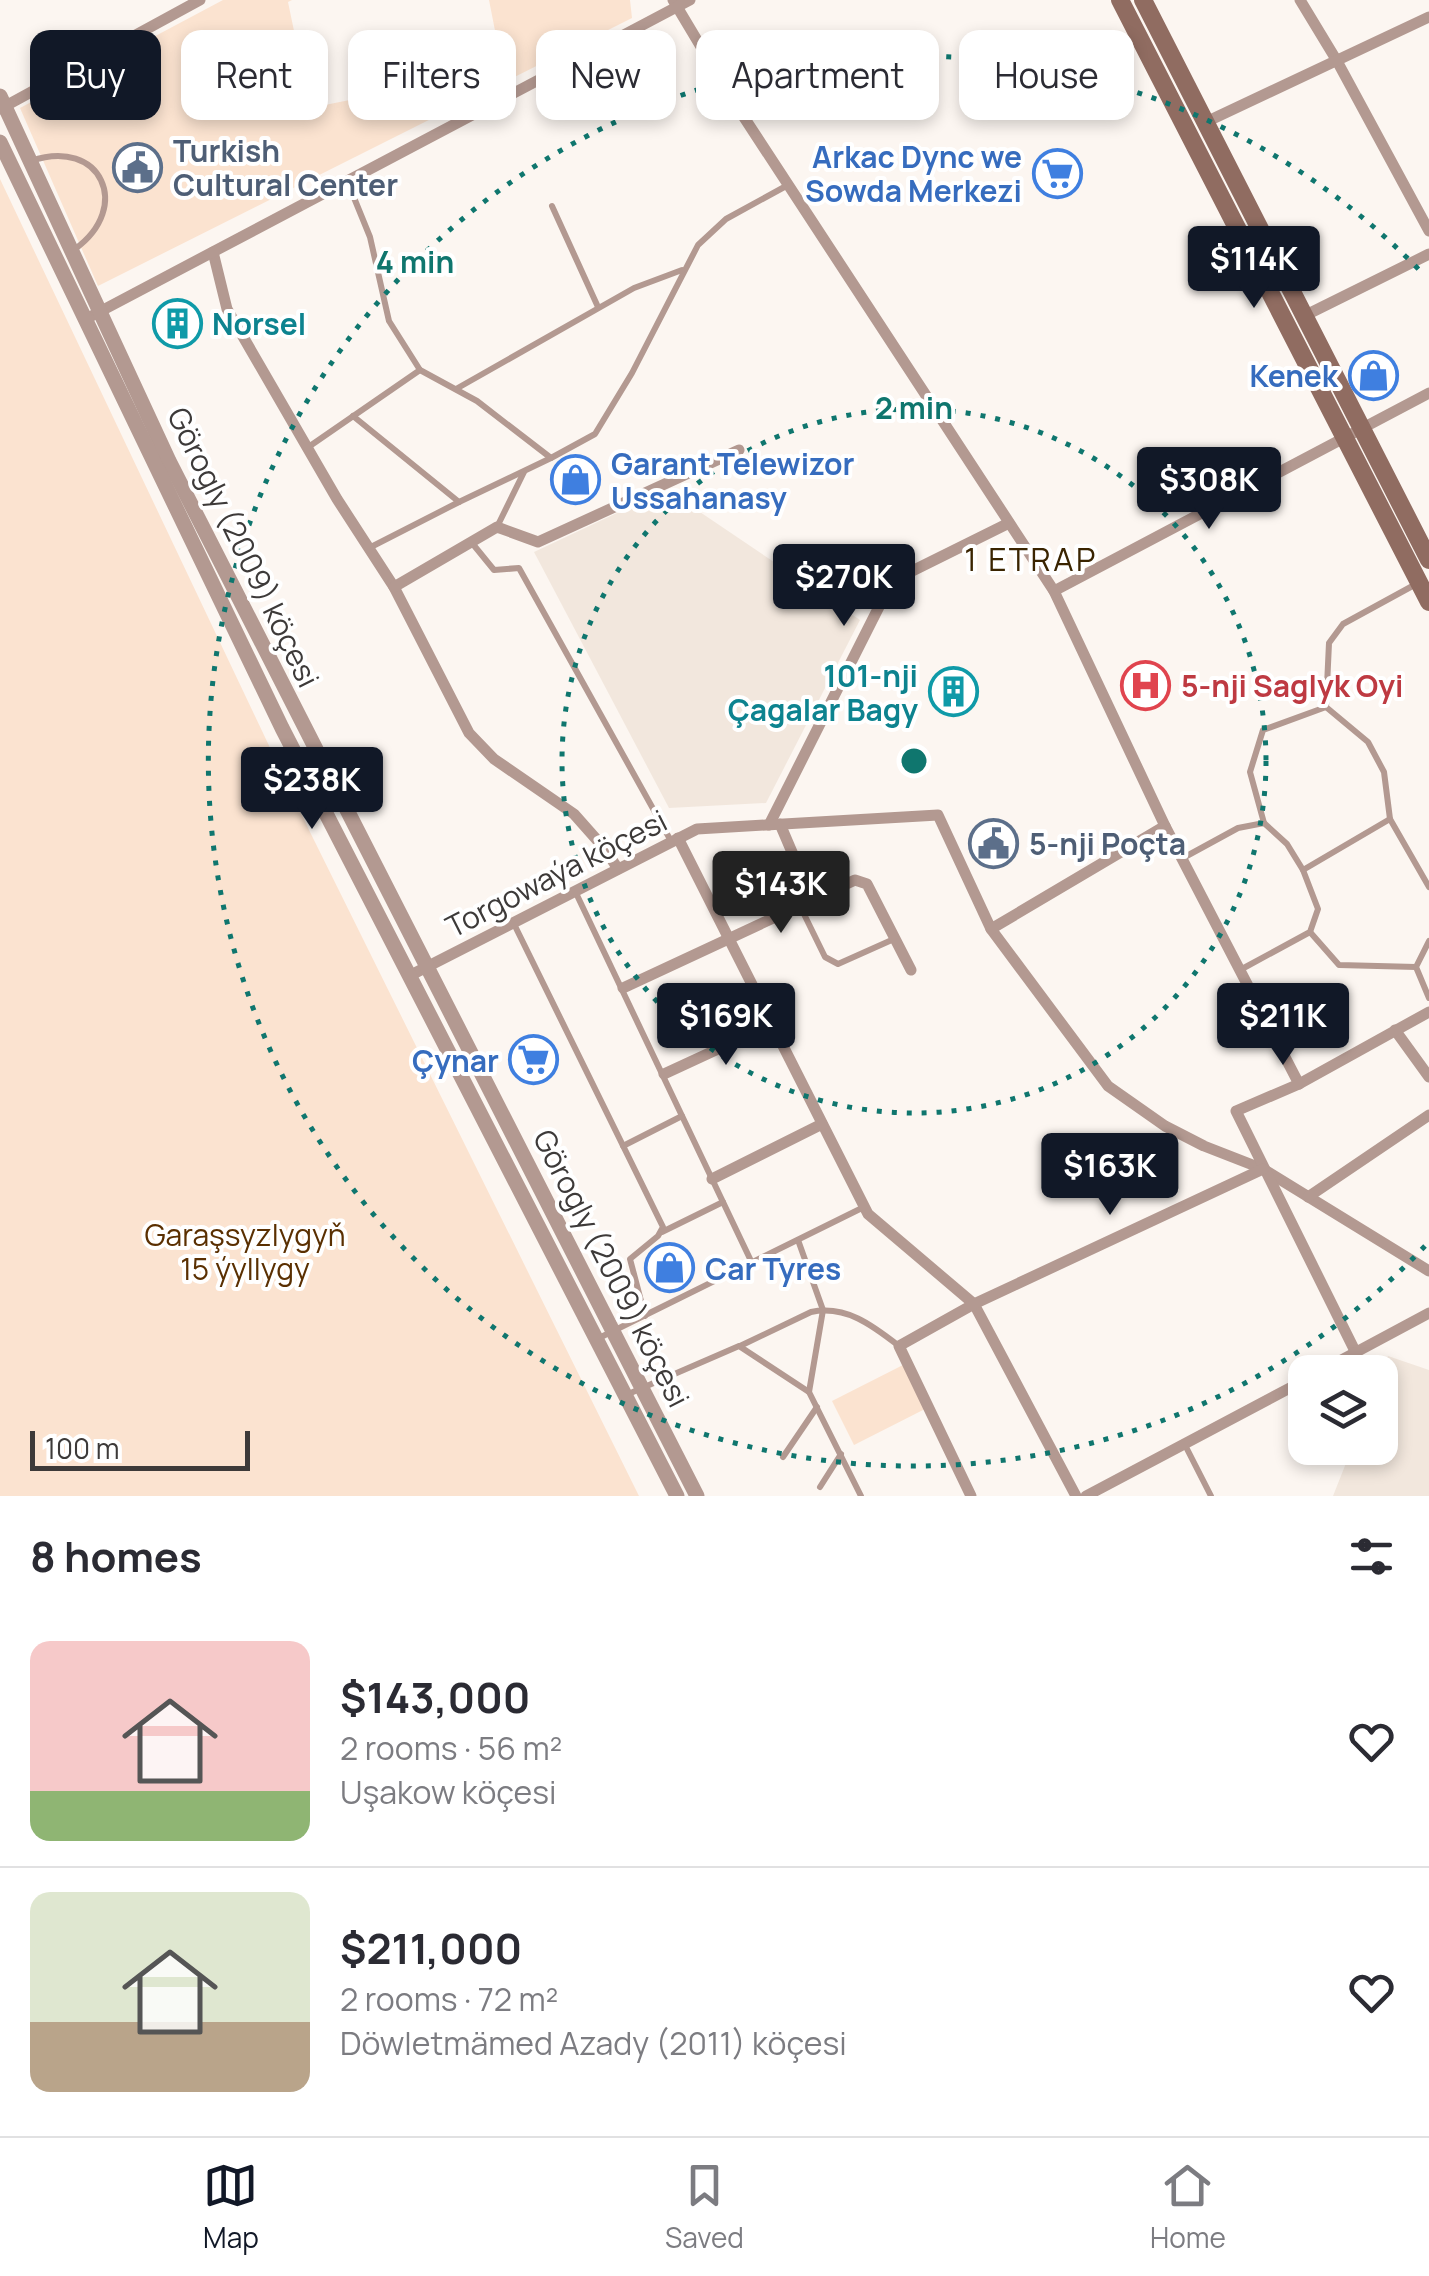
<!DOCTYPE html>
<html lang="en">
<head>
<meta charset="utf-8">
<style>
  :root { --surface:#fff; --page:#f7f7f7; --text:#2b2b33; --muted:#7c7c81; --line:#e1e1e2; --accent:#111827 }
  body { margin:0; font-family:Manrope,sans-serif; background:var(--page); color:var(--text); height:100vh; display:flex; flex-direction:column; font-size:38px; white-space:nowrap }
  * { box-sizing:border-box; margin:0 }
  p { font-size:32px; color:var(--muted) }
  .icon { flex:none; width:55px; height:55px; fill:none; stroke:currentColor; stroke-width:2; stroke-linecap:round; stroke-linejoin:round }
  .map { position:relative; height:1496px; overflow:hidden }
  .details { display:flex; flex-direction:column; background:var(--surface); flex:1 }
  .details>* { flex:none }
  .guide { position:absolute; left:30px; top:30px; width:1370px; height:90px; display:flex; gap:20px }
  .buttons { position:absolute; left:1288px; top:1355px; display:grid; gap:20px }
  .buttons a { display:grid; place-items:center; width:110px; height:110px; border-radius:20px; background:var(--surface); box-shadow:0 5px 15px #0003; font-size:50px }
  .scale { position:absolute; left:30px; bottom:25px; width:220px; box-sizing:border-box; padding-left:10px; border:5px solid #3d3a39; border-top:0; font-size:28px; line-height:35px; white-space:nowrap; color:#3d3a39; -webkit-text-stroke:8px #fff; paint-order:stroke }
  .price { position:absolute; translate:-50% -85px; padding:0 22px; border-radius:10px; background:var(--accent); color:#fff; font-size:32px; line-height:65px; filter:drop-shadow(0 2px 5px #0008) }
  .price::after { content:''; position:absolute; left:50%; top:60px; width:30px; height:22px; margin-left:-15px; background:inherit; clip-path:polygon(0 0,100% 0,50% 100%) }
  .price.current { background:#222; color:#fff }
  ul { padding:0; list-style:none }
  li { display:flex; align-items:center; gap:30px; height:250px; padding:0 30px }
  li+li { border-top:2px solid var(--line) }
  li span { display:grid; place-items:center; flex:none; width:280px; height:200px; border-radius:20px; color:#555 }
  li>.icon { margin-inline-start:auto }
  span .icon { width:120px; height:120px; fill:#fffc; stroke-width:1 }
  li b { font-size:42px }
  h2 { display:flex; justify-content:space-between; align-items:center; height:120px; padding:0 30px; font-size:42px }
  .pill { padding:0 35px; border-radius:20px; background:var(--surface); box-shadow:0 5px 15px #0003; font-size:35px; line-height:90px }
  .pill.current { background:var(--accent); color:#fff }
  .tab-bar { display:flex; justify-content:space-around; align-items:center; height:140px; border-top:2px solid var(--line); background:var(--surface); font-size:28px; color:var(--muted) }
  .tab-bar a { display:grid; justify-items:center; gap:5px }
  .tab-bar .current { color:var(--accent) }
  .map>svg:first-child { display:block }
</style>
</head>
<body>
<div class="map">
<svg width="1429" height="1496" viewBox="0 0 1429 1496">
  <rect width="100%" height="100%" fill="#fcf6f1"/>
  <g fill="#f2e7dd">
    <polygon points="636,504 694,508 860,620 766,803 669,808 534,552"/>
    <polygon points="1388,1356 1429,1370 1429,1496 1333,1496 1352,1448 1380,1448 1380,1376"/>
  </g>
  <g fill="#fbe3d0">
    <polygon points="223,0 292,0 288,2 310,108 419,86 417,73 500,56 489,0 630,0 632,18 98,286 20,108"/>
    <polygon points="0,179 310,832 639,1496 0,1496"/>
    <polygon points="903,1365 925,1409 854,1445 832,1401"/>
  </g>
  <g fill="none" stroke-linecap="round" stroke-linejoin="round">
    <g stroke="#b39991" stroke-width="6">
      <path d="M31,161c70,-24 102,46 44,88"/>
      <polyline points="348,183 370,237 389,321 420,370 477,401 551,458 595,434 632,373 698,245 726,219 788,185"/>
      <polyline points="552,206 598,307"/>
      <polyline points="456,389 634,288 682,270"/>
      <polyline points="353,416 459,502 369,548"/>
      <polyline points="307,448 420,370"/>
      <polyline points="459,502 551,458"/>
      <polyline points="497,527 524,472"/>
      <polyline points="472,543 494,570 519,568 671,841"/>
      <polyline points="1418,583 1343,624 1329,643 1326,707 1368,742 1384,772 1390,819 1429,887"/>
      <polyline points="1264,823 1250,772 1263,730 1326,707"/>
      <polyline points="1183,858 1238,828 1264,823 1287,844 1303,870 1318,909 1310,932 1240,970"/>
      <polyline points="1303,870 1390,819"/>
      <polyline points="575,891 752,1263"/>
      <polyline points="800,906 825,957 838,964 894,939"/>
      <polyline points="514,924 663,1227 658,1236 630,1259 645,1316"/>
      <polyline points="1310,932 1339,965 1416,967"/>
      <polyline points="1429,941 1416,967 1429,998"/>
      <polyline points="623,1146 682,1116"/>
      <polyline points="662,1232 723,1202"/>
      <polyline points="798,1240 823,1310 809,1392"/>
      <polyline points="597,1339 864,1207"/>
      <path d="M740,1346l71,-34c35,-7 61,13 88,34"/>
      <polyline points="626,1395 739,1346 809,1392 861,1496"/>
      <polyline points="1185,1445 1211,1496"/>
      <polyline points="783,1457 817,1407"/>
      <polyline points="820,1487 841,1454"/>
    </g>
    <g stroke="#b39991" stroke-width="11">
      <polyline points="673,0 734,102 1054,591 1165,826 1299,1084"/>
      <polyline points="1300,0 1337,61 1429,231"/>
      <polyline points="0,109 200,0"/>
      <polyline points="1206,122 1429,17"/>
      <polyline points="213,252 227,309 337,499 394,587 469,733 494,759 574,814 605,849 618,869"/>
      <polyline points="1304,316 1429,254"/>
      <polyline points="84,320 690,0"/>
      <polyline points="394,587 497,527 538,542 739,450"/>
      <polyline points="1054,591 1429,393"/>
      <polyline points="780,824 812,899"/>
      <polyline points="769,825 892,581 1009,523"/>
      <polyline points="678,838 868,1214 974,1304 1076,1496"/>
      <polyline points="991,929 1108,1086 1165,1126 1204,1146 1263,1169 1429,1271"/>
      <polyline points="411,975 697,829 938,815 991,929 1165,826"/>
      <polyline points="623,988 855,880 867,884 911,970"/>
      <polyline points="1395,1030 1429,1077"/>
      <polyline points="664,1074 772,1024"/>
      <polyline points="712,1179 822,1124"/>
      <polyline points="1308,1197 1429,1115"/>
      <polyline points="1356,1353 1236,1111 1299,1084 1429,1012"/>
      <polyline points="1319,1372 1429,1313"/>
      <polyline points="971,1496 899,1346 974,1304 1263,1169"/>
      <polyline points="1086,1496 1305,1380"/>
    </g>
    <g stroke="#b39991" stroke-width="15">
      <polyline points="0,96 169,461 697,1496"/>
      <polyline points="0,142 282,728 677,1496"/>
    </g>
    <g stroke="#906c61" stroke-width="18">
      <polyline points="1120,0 1429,602"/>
      <polyline points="1143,0 1429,560"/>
    </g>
  </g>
  <g fill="none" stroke="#0f766e" stroke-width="5" stroke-dasharray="5 10">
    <circle cx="914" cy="761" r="352"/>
    <path d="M1425 1246A705 705 0 1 1 1425 276"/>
  </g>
  <defs>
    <symbol id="civic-ring" viewBox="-11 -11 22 22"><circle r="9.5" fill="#fff" stroke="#5c6f8a" stroke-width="1.5"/><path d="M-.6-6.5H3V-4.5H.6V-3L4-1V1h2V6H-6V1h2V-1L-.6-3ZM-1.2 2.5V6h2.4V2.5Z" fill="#5c6f8a"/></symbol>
    <symbol id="supermarket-ring" viewBox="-11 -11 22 22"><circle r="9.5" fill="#fff" stroke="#3f7fe0" stroke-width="1.5"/><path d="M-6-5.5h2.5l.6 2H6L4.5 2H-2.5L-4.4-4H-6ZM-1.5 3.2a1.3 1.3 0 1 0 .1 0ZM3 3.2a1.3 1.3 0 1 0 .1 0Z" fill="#3f7fe0"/></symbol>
    <symbol id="building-ring" viewBox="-11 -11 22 22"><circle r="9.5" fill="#fff" stroke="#0f9aa8" stroke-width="1.5"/><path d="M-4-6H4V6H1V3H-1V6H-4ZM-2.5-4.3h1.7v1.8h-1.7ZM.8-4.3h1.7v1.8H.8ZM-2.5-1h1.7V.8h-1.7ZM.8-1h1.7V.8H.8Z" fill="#0f9aa8"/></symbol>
    <symbol id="shop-ring" viewBox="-11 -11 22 22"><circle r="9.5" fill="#fff" stroke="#3f7fe0" stroke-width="1.5"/><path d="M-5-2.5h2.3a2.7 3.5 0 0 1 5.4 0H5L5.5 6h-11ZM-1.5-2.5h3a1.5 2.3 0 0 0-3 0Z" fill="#3f7fe0"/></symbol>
    <symbol id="hospital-ring" viewBox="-11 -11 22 22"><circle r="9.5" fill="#fff" stroke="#e0444e" stroke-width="1.5"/><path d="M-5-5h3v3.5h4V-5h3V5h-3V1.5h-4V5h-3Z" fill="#e0444e"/></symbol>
  </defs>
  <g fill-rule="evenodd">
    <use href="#civic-ring" x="110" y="140" width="55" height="55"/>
    <use href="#supermarket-ring" x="1030" y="146" width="55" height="55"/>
    <use href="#building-ring" x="150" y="296" width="55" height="55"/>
    <use href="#shop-ring" x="1346" y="348" width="55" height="55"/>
    <use href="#shop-ring" x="548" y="452" width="55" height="55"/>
    <use href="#hospital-ring" x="1118" y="658" width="55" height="55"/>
    <use href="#building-ring" x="926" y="664" width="55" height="55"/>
    <use href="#civic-ring" x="966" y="816" width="55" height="55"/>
    <use href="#supermarket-ring" x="506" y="1032" width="55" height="55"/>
    <use href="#shop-ring" x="642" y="1240" width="55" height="55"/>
  </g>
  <g text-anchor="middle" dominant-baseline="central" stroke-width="8" stroke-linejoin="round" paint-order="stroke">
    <g font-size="30" font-weight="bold" fill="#4e5e75" stroke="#fff" text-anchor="start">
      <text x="173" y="150">Turkish<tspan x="173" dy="34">Cultural Center</tspan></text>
      <text x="1029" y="843">5-nji Poçta</text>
    </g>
    <g font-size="30" font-weight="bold" fill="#366cbe" stroke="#fff" text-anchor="end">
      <text x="1022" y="156">Arkac Dync we<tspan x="1022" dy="34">Sowda Merkezi</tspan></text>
      <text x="1338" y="375">Kenek</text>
      <text x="611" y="463" text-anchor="start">Garant Telewizor<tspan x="611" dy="34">Ussahanasy</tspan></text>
      <text x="499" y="1060">Çynar</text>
      <text x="705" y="1268" text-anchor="start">Car Tyres</text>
    </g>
    <g font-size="30" font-weight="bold" fill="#0d838f" stroke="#fff" text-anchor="start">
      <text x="212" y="323">Norsel</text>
      <text x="918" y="675" text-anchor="end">101-nji<tspan x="918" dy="34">Çagalar Bagy</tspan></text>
    </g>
    <g font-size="30" fill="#3d3a39" stroke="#fff">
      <text transform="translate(244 547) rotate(64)">Görogly (2009) köçesi</text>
      <text transform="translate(556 873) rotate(-27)">Torgowaýa köçesi</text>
      <text transform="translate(612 1268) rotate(63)">Görogly (2009) köçesi</text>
    </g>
    <g font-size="30" font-weight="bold" fill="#be3a42" stroke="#fff" text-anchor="start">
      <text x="1181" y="685">5-nji Saglyk Oyi</text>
    </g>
    <g font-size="30" fill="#5a2f01" stroke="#fff">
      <text x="245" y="1234">Garaşsyzlygyň<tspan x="245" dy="34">15 ýyllygy</tspan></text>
    </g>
    <g font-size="32" letter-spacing="2.5" fill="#3a2400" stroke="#fff">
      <text x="1031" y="559">1 ETRAP</text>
    </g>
  </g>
  <circle cx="914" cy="761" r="15" fill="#0f766e" stroke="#fff" stroke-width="5"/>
  <g font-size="30" text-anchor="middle" font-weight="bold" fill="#0f766e" stroke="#fff" stroke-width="8" stroke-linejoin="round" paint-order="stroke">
    <text x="415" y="273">4 min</text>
    <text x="914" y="419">2 min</text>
  </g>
</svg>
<div class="buttons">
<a><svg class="icon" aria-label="layers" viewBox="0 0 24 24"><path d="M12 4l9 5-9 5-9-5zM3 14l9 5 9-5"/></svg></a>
</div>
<div class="scale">100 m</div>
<b class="price" style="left:1254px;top:311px">$114K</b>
<b class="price" style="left:1209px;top:532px">$308K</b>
<b class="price" style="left:844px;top:629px">$270K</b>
<b class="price" style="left:312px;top:832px">$238K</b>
<b class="price current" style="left:781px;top:936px">$143K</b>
<b class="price" style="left:726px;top:1068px">$169K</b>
<b class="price" style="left:1283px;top:1068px">$211K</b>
<b class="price" style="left:1110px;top:1218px">$163K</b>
<div class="guide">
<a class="pill current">Buy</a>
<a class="pill">Rent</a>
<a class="pill">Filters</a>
<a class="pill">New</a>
<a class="pill">Apartment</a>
<a class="pill">House</a>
</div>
</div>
<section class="details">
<h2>8 homes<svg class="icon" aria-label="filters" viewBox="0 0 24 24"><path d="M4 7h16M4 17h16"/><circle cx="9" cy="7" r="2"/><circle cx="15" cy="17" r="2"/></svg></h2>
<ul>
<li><span style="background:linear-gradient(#f6c9c9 75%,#8fb573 0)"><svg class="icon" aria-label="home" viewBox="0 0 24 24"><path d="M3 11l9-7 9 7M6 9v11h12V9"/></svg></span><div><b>$143,000</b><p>2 rooms · 56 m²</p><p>Uşakow köçesi</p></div><svg class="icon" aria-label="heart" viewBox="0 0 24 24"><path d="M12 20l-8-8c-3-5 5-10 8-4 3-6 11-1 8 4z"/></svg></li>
<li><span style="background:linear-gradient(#dfe7d0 65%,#b9a48a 0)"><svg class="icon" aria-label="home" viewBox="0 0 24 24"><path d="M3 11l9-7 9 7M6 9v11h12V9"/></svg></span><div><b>$211,000</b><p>2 rooms · 72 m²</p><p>Döwletmämed Azady (2011) köçesi</p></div><svg class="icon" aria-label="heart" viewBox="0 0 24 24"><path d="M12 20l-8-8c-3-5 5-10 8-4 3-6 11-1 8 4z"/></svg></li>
</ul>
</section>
<nav class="tab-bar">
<a class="current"><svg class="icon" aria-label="map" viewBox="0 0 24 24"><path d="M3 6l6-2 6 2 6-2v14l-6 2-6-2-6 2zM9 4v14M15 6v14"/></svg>Map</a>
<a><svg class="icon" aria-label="saved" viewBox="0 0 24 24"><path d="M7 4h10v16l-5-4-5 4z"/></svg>Saved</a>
<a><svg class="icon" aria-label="home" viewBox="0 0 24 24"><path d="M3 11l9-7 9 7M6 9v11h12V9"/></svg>Home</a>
</nav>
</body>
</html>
